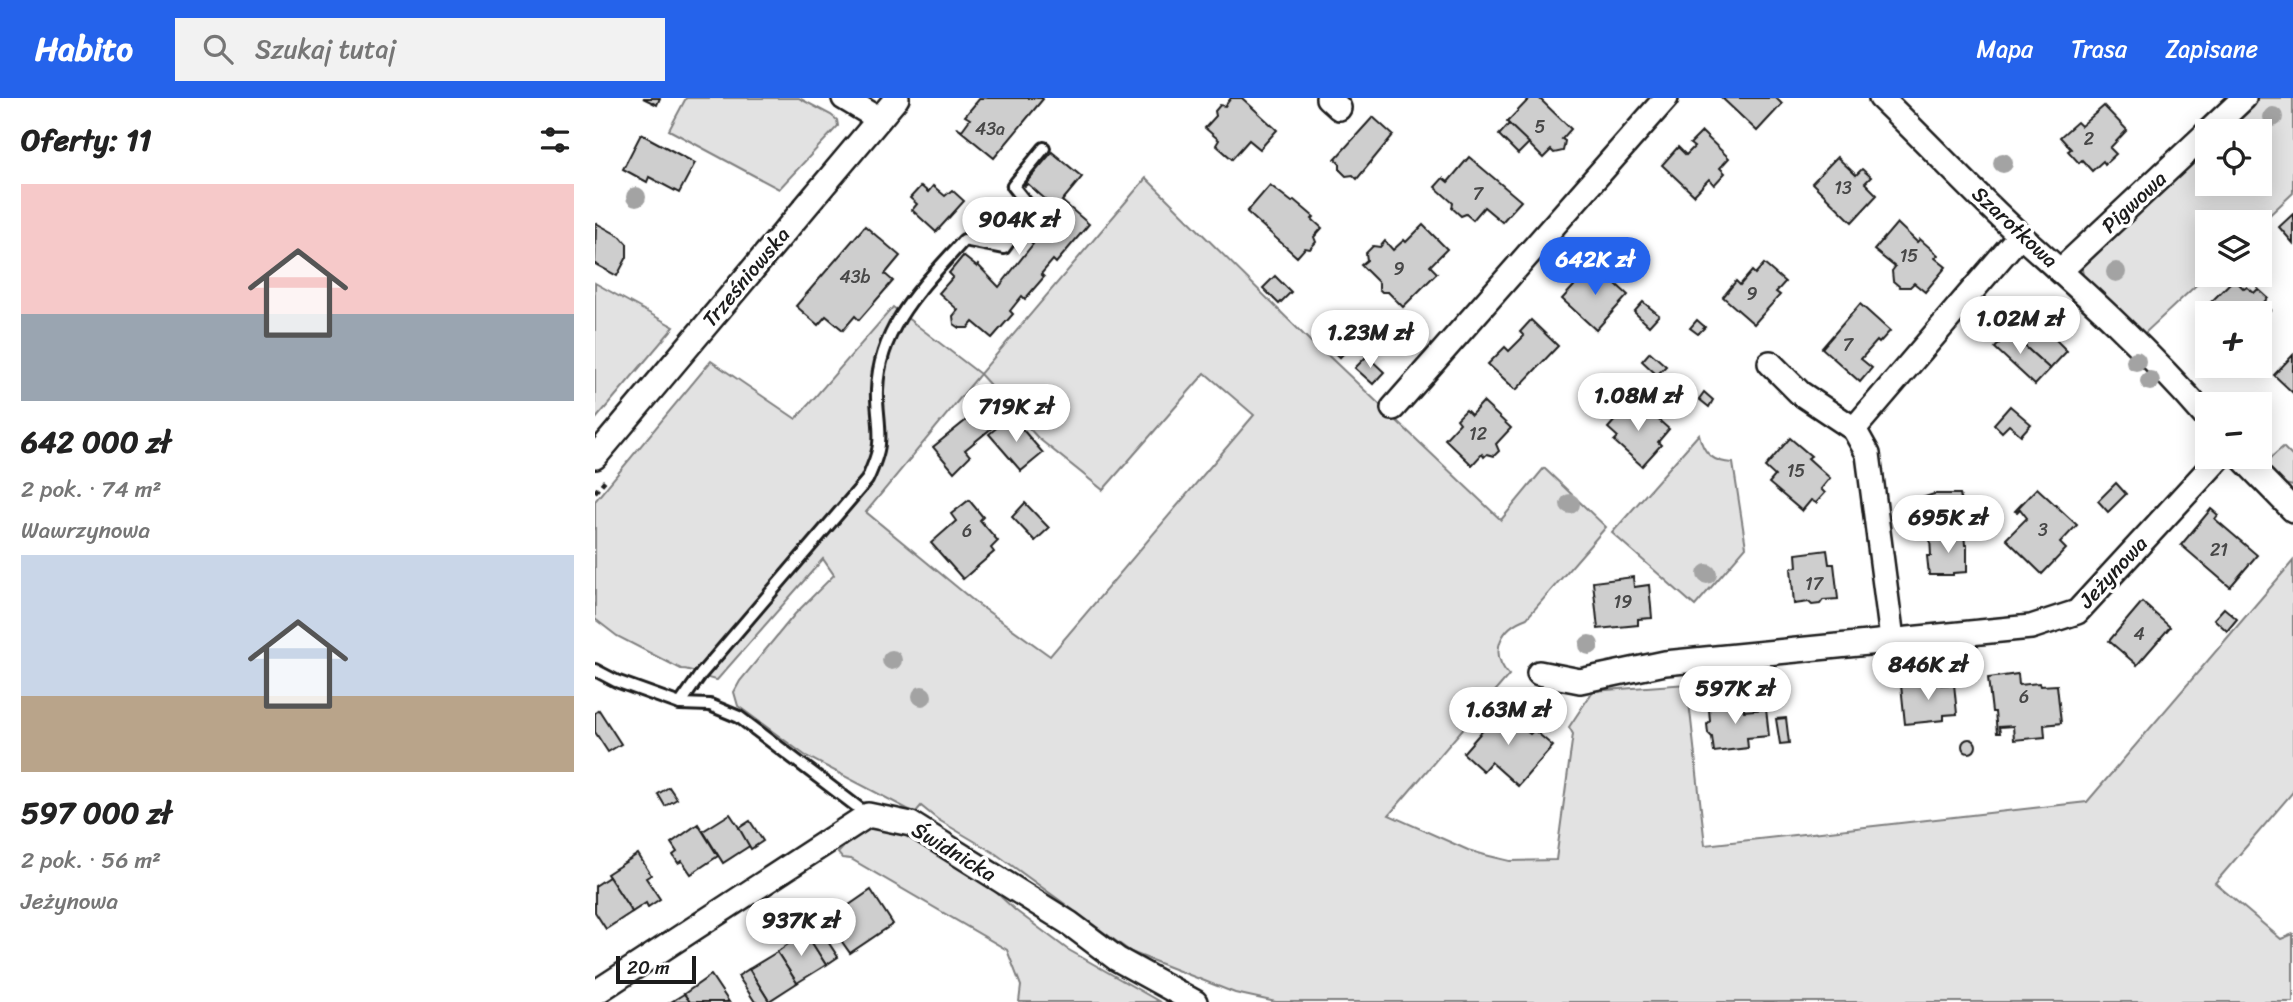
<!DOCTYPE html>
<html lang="pl">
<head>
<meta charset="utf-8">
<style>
  :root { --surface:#fff; --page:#f2f2f2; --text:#222; --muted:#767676; --accent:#2563eb }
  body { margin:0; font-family:Sriracha,sans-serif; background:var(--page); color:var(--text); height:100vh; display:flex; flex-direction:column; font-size:26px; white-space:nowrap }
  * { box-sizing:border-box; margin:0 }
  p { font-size:23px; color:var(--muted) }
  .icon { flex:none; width:38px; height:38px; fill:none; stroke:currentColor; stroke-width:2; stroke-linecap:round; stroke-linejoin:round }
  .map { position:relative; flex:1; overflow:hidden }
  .side { display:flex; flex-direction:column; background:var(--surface); width:595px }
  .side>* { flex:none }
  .controls { position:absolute; left:1600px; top:21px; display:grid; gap:14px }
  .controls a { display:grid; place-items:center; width:77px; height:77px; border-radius:0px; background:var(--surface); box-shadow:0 4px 18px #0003; font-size:35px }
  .scale { position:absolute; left:21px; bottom:18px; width:80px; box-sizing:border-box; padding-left:7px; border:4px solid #1c1c1c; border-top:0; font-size:19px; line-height:24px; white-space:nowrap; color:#1c1c1c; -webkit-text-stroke:5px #fff; paint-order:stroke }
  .price { position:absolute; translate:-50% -60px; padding:0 16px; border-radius:24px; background:#fff; color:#222; font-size:23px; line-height:46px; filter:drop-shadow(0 2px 4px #0008) }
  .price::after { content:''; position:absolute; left:50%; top:42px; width:21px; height:16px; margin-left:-10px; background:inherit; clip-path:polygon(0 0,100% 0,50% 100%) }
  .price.selected { background:var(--accent); color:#fff }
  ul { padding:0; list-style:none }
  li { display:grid; align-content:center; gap:14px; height:371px; padding:0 21px }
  li span { display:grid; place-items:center; height:217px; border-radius:0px; color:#555 }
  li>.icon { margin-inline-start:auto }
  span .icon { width:126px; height:126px; fill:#fffc; stroke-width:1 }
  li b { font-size:30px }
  h2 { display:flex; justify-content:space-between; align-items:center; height:84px; padding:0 21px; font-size:30px }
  header { display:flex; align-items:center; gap:42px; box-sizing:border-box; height:98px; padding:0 35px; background:var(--accent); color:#fff }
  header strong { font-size:33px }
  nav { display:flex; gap:38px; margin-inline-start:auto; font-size:24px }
  .search { width:490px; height:63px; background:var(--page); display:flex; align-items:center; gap:18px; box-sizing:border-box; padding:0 24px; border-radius:0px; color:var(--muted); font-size:26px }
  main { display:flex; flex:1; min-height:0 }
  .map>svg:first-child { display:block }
</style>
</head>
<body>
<header>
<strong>Habito</strong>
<div class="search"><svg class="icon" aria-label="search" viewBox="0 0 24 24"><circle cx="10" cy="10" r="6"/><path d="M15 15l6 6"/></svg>Szukaj tutaj</div>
<nav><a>Mapa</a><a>Trasa</a><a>Zapisane</a></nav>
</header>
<main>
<section class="side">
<h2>Oferty: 11<svg class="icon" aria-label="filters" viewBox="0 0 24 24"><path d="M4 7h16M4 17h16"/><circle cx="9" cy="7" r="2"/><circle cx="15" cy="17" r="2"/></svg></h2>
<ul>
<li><span style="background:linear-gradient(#f6c9c9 60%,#9aa5b1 0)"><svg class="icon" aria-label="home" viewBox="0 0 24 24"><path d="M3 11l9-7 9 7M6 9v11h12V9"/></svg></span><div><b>642 000 zł</b><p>2 pok. · 74 m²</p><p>Wawrzynowa</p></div></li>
<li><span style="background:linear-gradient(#c9d6e8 65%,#b9a48a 0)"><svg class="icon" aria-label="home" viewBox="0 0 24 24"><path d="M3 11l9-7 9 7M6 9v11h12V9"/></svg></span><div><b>597 000 zł</b><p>2 pok. · 56 m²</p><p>Jeżynowa</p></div></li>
</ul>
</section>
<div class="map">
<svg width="1698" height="904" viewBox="0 0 1698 904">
  <rect width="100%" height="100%" fill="#fff"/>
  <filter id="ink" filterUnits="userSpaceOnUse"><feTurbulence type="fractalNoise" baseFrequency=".0143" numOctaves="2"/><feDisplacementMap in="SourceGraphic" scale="14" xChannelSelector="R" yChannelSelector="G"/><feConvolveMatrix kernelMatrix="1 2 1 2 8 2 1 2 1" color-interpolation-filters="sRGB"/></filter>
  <g filter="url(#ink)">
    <g fill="#e2e2e2" stroke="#7f7f7f" stroke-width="2" fill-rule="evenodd">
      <polygon points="91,0 204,0 236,17 242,22 243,28 184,91 74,32"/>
      <polygon points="1656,0 1698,0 1698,95 1664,127 1664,124 1612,124 1612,177 1549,236 1489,181 1487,172 1492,157 1612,42 1612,86 1664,86 1664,33 1621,33"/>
      <path d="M551,80l167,166 2,-1 186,177 43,-52 62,59 -79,91c-26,9 -39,34 -18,57l-120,140 79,35 17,5 25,6 46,-1 17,-126 -4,-7 24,-36 94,-7 18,161 382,-43 206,-241v231l-78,91 66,56 12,-5v68h-1017l-41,-9 -104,-41 -135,-98 -59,-35 -16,-13 -6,7 -109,-57 -68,-50 -4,-14 6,-11 55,-67 39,-39 -11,-16 -106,121c-15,-1 -19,-11 -36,-11l-64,-33 -22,-17v-118l116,-140 85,58 97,-112 87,67zM610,275l49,42 -204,241 -75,-54 -109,-90 114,-138 58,64 65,52z"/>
      <polygon points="0,185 79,229 0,322"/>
      <path d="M1104,336c4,20 14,28 34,29l13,84 -51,59 -83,-73z"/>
      <polygon points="1688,349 1698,359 1698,388 1685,385 1667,367"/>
      <polygon points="274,729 304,733 389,783 420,812 472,851 565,904 424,904 426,888 412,852 256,761 247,760 243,755 257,740"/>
    </g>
    <g fill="#cecece" stroke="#1c1c1c" stroke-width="2">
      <polygon points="48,0 65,0 62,7"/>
      <polygon points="385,0 447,0 448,1 399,60 361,29 367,32 375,21 370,18"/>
      <polygon points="636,0 647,0 682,32 665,51 654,42 637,61 621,47 624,42 610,30 621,18 620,13 625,7 630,8"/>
      <polygon points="935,0 944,0 976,31 967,41 970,43 968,53 959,55 956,52 948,60 912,24"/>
      <polygon points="1127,0 1181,0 1187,6 1162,33"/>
      <polygon points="1509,8 1532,32 1515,50 1521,56 1510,66 1508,63 1497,73 1487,62 1484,65 1473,53 1476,51 1465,39 1482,24 1486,28"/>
      <polygon points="778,19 798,37 762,81 758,77 751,78 745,72 745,66 740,61"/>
      <polygon points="914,26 934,45 923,56 904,37"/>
      <polygon points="1107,34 1134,60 1125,70 1130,75 1119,87 1114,81 1099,97 1067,67 1083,49 1091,57 1099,49 1095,46"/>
      <polygon points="46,36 100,65 84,95 54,79 52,84 28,71"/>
      <polygon points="457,54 487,79 467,103 494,126 461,165 458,162 446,176 449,179 430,201 427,198 415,213 418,216 397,240 378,224 373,230 365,230 359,226 358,218 363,212 344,195 358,179 354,175 368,158 382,169 383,167 404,189 438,146 435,143 460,114 448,103 450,101 433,86 430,88 429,87"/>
      <polygon points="874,59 926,103 907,124 889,109 878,122 871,116 866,118 857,110 858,105 840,89 848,80 853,84"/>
      <polygon points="1242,59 1261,77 1267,71 1276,79 1270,85 1282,97 1257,124 1217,85"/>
      <polygon points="675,87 697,104 699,102 719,119 717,121 727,130 719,139 721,144 715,151 710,150 702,159 652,114"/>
      <polygon points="326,88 333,94 338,88 350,98 357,92 369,103 341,134 317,112 322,106 315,100"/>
      <polygon points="1698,116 1698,145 1684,129"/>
      <polygon points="1,125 26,139 32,146 32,159 22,178 0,166"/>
      <polygon points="1302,125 1322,144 1325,141 1343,157 1340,160 1351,169 1330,194 1319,185 1315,189 1305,189 1298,183 1297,173 1300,169 1279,152"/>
      <polygon points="828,127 852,151 835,168 842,175 808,209 793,194 787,194 784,191 784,185 766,167 772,162 771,155 778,148 785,149 790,143 798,152 809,142 811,144"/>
      <polygon points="270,128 305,158 290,176 298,183 264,222 260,218 248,232 231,218 223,227 201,208"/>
      <polygon points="999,166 1033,197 1001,232 967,201"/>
      <polygon points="1169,166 1190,184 1181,194 1185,197 1159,226 1128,199 1141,183 1145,187 1157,173 1160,176"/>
      <polygon points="680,178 696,194 684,206 668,190"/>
      <polygon points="1639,181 1649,191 1652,189 1659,195 1663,191 1673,200 1668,205 1676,212 1664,224 1664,215 1626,215 1616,204"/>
      <polygon points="1048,204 1064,217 1054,228 1039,214"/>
      <polygon points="1265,206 1295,233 1284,245 1282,243 1266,261 1277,270 1265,284 1227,250"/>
      <polygon points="1431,215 1448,231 1455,223 1465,233 1459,240 1472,253 1455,271 1414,234"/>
      <polygon points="936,222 963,248 921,292 893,266 910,249 914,253 929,238 925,234"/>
      <polygon points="1102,222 1110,229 1103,236 1095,230"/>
      <polygon points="740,224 760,244 745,259 724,240"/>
      <polygon points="1409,225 1416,232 1414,234 1455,271 1440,287 1400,250 1407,242 1399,236"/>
      <polygon points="1055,254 1071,268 1062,277 1047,263"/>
      <polygon points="1698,257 1698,295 1679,277"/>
      <polygon points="772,258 789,274 778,286 760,270"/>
      <polygon points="1109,294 1118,302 1114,309 1104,301"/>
      <polygon points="1037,303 1047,312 1049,309 1074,331 1063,344 1066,347 1047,368 1019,343 1023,339 1013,330"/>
      <polygon points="888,304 916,330 901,346 904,353 899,358 892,356 889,359 887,356 877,367 850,341 865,325 862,321 871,312 876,317"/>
      <polygon points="1415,308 1436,326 1426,337 1414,327 1407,334 1399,326"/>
      <polygon points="385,311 399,328 370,352 375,358 359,374 338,349"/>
      <polygon points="416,318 448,355 426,373 394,336"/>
      <polygon points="1195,340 1216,358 1213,360 1235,380 1226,391 1230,395 1221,405 1216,402 1207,413 1174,385 1180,378 1170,369"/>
      <polygon points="1521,385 1531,396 1513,414 1503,403"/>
      <polygon points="1442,390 1482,427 1465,445 1471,451 1447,476 1411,441 1432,420 1425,411 1422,414 1420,413"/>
      <polygon points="1339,396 1365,396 1370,422 1368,423 1369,435 1335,438 1333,418 1329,419 1327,400"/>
      <polygon points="374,402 388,419 385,422 403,443 396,450 399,454 368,481 336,445 361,423 356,416"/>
      <polygon points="430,405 454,430 440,443 417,419"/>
      <polygon points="1616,411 1623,417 1620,421 1662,457 1635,489 1586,447"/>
      <polygon points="1369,435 1370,447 1372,447 1372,474 1358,475 1358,477 1334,477 1332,458 1336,458 1335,438"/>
      <polygon points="1232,452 1234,466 1239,466 1243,501 1228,502 1225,506 1217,507 1214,504 1199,506 1196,470 1202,469 1201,456"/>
      <polygon points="1038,479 1039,489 1054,487 1057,520 1043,521 1043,527 1003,531 998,484"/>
      <polygon points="1547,504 1575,529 1542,567 1514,543"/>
      <polygon points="1629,510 1642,521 1632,533 1619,521"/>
      <polygon points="1423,576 1424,587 1444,585 1445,588 1462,587 1466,625 1449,627 1450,639 1419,642 1418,628 1404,629 1405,635 1402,635 1400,614 1397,614 1393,580"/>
      <polygon points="1345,583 1346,587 1359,586 1362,616 1349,617 1349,622 1310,626 1306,587"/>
      <polygon points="1148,603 1149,613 1171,611 1174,638 1152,640 1153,650 1119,654 1117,639 1113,635 1112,626 1115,623 1114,611 1117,607"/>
      <polygon points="910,607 930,624 926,629 935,636 939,632 958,648 923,688 896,664 888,673 868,655"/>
      <polygon points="4,612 26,646 13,654 0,634 0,615"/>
      <polygon points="1191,620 1194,645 1185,646 1181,621"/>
      <circle cx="1374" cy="648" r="7"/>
      <polygon points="74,689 82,701 70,708 63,696"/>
      <polygon points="135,716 156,747 128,765 108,733"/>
      <polygon points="155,723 168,743 156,751 144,730"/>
      <polygon points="103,726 123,758 96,776 87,763 83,765 78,757 82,754 76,745"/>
      <polygon points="43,756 56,777 51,780 65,801 53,809 51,805 37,814 12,776"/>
      <polygon points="14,779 37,814 11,831 0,814 0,788"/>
      <polygon points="276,792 298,826 255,855 238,831 250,823 244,814"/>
      <polygon points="224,830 243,859 231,867 212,838"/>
      <polygon points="210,834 231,867 202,885 182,854"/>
      <polygon points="182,854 202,885 174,903 154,871"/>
      <polygon points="154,871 174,903 173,904 160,904 143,878"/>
      <polygon points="116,877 134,904 95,904 89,896"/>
      <polygon points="89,896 95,904 76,904"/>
    </g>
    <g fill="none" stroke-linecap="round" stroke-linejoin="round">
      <defs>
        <g id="service">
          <polyline points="0,572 21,583 85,606 115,607 144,619 273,717"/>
          <path d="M85,606l21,-30 166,-194c5,-11 11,-24 12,-36 2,-18 -3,-36 -2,-54 2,-64 47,-105 87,-150l40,8 28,-38 -19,-24 31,-38"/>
        </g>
        <g id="minor">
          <polyline points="249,0 284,21"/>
          <polyline points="733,0 744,10"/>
          <path d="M1286,0c47,45 92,94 140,138 65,58 129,116 186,182"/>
          <polyline points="1614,33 1649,0"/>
          <polyline points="1466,172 1612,35"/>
          <polyline points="1175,265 1205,295 1259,331 1273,356 1297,541"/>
          <polyline points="798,310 1071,0"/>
          <polyline points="1259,331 1425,137"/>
          <polyline points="0,359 302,0"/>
          <polyline points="1646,359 1698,412"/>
          <polyline points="944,575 985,583 1070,565 1436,529 1482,514 1625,359"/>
          <polyline points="0,895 273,717 316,726 474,825 522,861 600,904"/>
        </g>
      </defs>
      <use href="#service" stroke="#1c1c1c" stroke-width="16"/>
      <use href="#minor" stroke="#1c1c1c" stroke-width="28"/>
      <polyline stroke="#1c1c1c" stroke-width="4.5" stroke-dasharray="5 5" stroke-linecap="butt" points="0,394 11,381"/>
      <use href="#service" stroke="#fff" stroke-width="10"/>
      <use href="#minor" stroke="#fff" stroke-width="23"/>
    </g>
    <g fill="#a3a3a3">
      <circle cx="1678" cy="19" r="10"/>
      <circle cx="1408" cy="65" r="10"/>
      <circle cx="41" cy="99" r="10"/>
      <circle cx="1521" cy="174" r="10"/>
      <circle cx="1541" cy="263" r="10"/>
      <circle cx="1555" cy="283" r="10"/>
      <circle cx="975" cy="406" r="10"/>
      <circle cx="1112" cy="476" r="10"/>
      <circle cx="994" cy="547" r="10"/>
      <circle cx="297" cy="562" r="10"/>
      <circle cx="327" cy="598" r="10"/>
    </g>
  </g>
  <g text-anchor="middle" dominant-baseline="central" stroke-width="7" stroke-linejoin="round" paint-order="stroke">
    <g font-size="18" fill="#484848">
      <text x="945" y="29">5</text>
      <text x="395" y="31">43a</text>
      <text x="1494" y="41">2</text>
      <text x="1248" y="90">13</text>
      <text x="883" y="96">7</text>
      <text x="1314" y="158">15</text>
      <text x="804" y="171">9</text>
      <text x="260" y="179">43b</text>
      <text x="1157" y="196">9</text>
      <text x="1253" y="247">7</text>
      <text x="883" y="336">12</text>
      <text x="1201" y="373">15</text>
      <text x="1448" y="432">3</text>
      <text x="372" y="433">6</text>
      <text x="1624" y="452">21</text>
      <text x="1219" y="486">17</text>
      <text x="1028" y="504">19</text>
      <text x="1544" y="536">4</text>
      <text x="1429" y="599">6</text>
    </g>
    <g font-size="21" fill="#1c1c1c" stroke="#fff">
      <text transform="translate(1539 104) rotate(-43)">Pigwowa</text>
      <text transform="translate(1420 129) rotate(43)">Szarotkowa</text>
      <text transform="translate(151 179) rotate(-50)">Trześniowska</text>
      <text transform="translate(1518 474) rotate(-47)">Jeżynowa</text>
      <text transform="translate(359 754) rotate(31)">Świdnicka</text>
    </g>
  </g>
</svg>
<div class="controls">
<a><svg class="icon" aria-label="locate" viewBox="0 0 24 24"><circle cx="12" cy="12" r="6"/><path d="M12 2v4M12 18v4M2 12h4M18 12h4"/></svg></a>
<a><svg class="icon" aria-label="layers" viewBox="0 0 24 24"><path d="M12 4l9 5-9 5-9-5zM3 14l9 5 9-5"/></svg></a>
<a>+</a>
<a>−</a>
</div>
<div class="scale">20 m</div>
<b class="price" style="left:424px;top:159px">904K zł</b>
<b class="price selected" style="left:1000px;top:199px">642K zł</b>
<b class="price" style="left:1425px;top:258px">1.02M zł</b>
<b class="price" style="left:775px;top:272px">1.23M zł</b>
<b class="price" style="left:1043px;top:335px">1.08M zł</b>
<b class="price" style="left:421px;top:346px">719K zł</b>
<b class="price" style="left:1353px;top:457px">695K zł</b>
<b class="price" style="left:1333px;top:604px">846K zł</b>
<b class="price" style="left:1140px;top:628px">597K zł</b>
<b class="price" style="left:913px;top:649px">1.63M zł</b>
<b class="price" style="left:206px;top:860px">937K zł</b>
</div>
</main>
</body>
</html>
